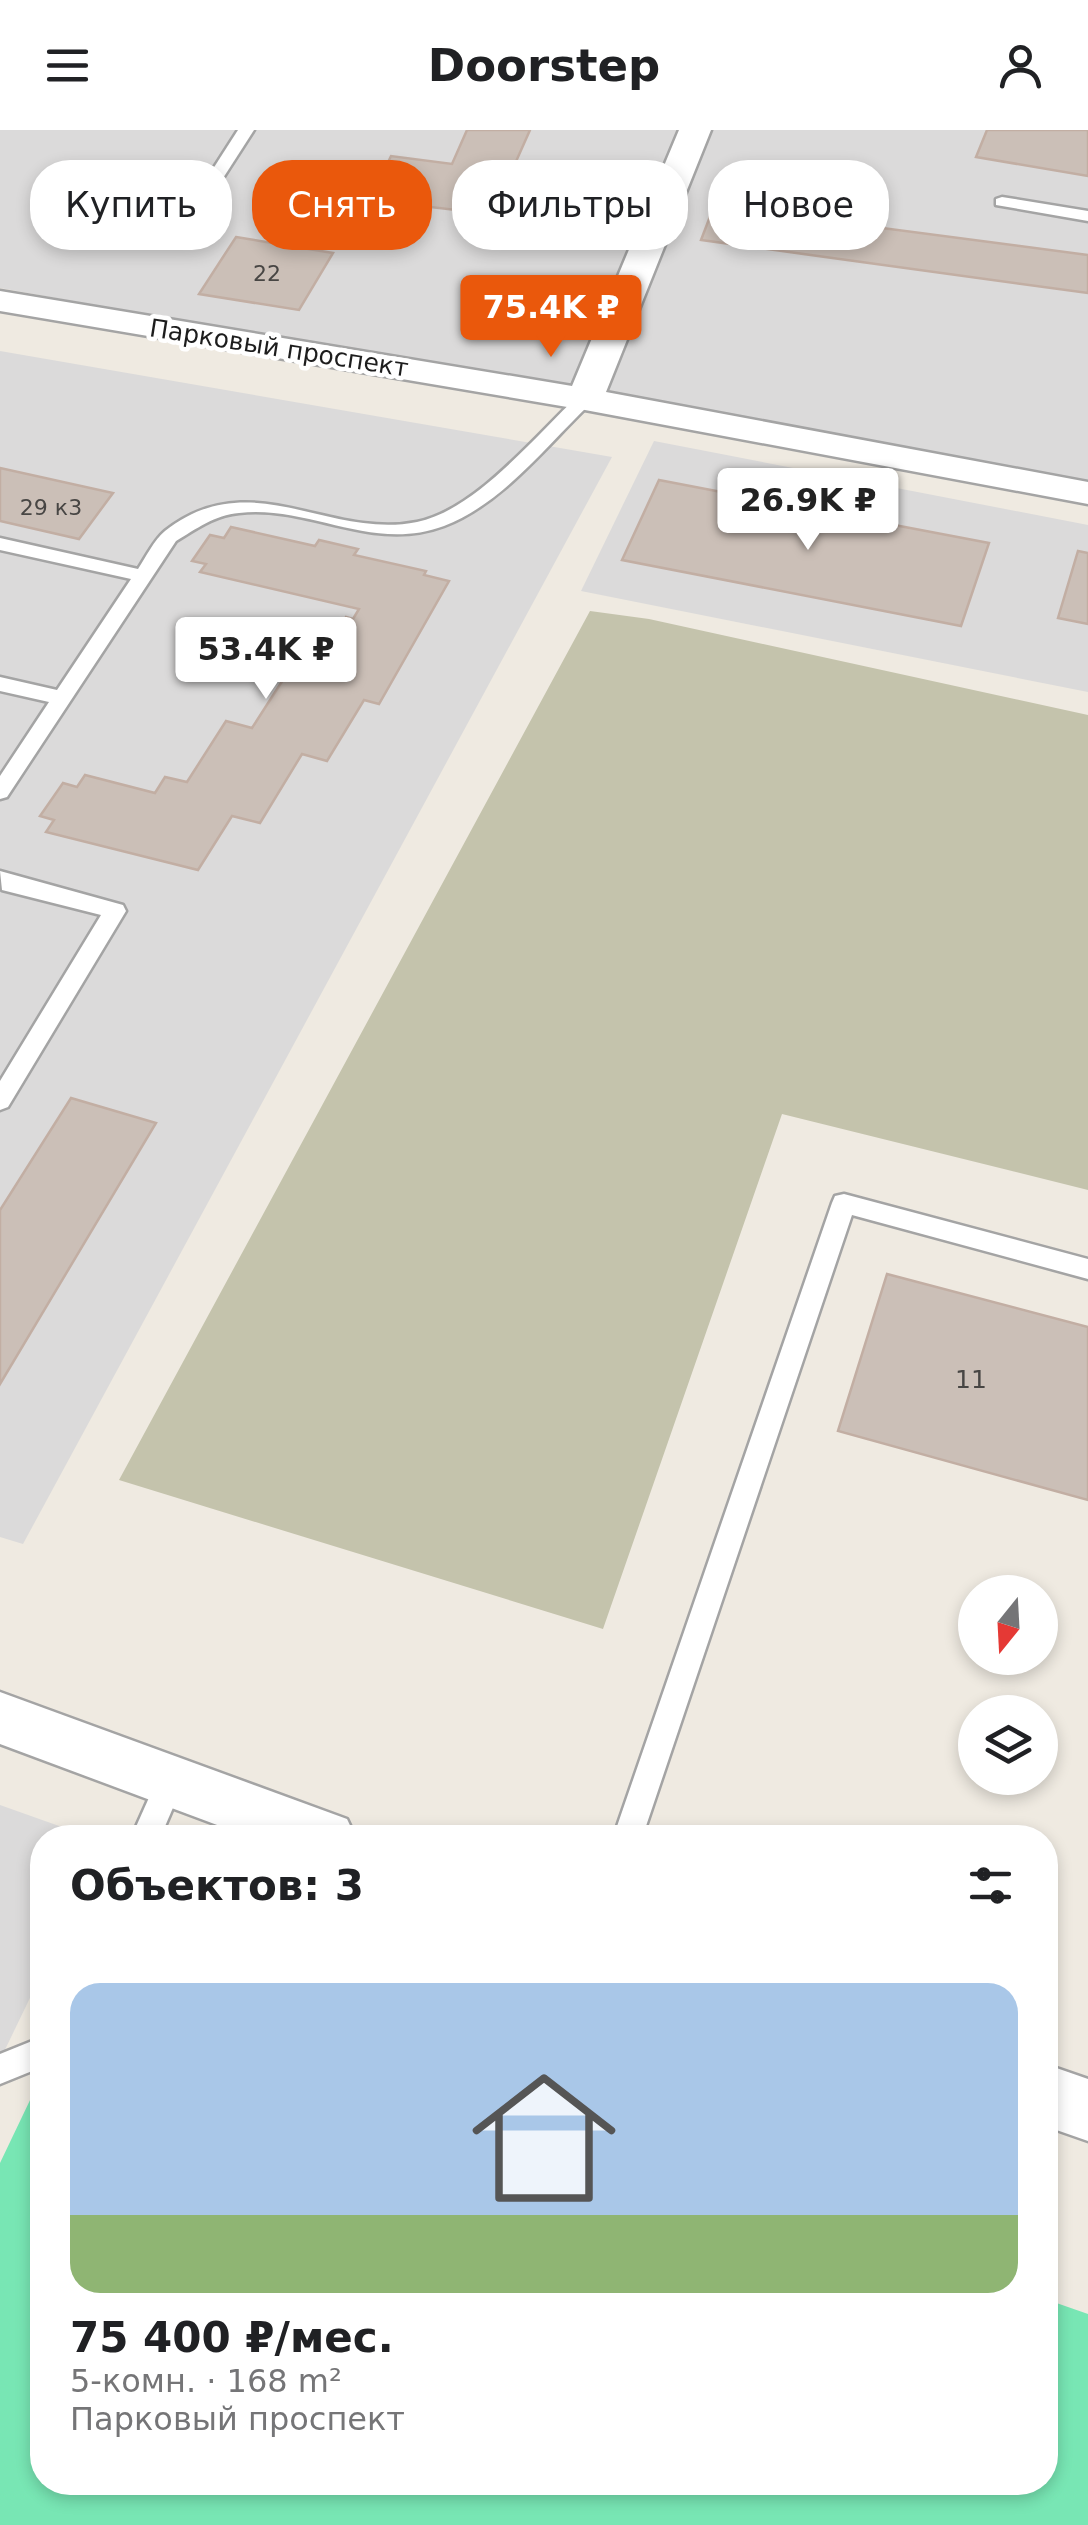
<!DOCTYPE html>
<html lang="ru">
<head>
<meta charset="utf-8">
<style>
  :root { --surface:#fff; --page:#f6f6f6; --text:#202124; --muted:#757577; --line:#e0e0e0; --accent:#ea580c }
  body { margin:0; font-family:"DejaVu Sans",sans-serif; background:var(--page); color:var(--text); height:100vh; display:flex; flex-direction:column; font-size:38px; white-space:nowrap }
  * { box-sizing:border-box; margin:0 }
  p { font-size:32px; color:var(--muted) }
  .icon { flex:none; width:55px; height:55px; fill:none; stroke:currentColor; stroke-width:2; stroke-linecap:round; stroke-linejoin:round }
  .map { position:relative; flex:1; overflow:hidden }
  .panel { position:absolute; left:30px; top:1695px; width:1028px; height:670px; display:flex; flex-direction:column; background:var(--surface); border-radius:40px; box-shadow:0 5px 15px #0003 }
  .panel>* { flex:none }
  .banner { position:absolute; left:30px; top:30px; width:1030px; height:90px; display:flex; gap:20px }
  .needle { width:65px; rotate:198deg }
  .tools { position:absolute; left:958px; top:1445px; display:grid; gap:20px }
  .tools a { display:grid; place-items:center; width:100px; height:100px; border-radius:50%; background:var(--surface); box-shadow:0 5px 15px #0003; font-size:50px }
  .price { position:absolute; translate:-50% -85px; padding:0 22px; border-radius:10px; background:#fff; color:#222; font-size:32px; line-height:65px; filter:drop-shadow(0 2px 5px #0008) }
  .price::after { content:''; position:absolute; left:50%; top:60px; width:30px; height:22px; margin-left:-15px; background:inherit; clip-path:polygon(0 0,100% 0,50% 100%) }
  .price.active { background:var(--accent); color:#fff }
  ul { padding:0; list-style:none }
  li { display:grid; align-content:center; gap:20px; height:530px; padding:0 40px }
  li+li { border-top:2px solid var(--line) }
  li span { display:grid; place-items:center; height:310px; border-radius:30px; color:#555 }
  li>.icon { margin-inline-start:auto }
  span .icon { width:180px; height:180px; fill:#fffc; stroke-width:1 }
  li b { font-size:42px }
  h2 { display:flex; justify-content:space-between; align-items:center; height:120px; padding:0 40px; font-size:42px }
  .tag { padding:0 35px; border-radius:40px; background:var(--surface); box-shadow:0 5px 15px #0003; font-size:35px; line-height:90px }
  .tag.active { background:var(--accent); color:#fff }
  header { display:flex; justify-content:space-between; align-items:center; height:130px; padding:0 40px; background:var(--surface); font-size:45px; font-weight:700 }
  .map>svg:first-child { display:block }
</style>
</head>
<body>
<header><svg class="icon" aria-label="menu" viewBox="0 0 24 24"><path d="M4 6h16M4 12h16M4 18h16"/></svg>Doorstep<svg class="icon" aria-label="person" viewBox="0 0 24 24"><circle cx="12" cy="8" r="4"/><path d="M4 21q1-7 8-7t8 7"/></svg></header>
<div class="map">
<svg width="1088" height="2395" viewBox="0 0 1088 2395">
  <rect width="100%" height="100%" fill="#efeae1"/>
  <g fill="#dbdada">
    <polygon points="0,0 1088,0 1088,354 0,158"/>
    <polygon points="0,221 612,327 23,1414 0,1407"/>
    <polygon points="654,311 1088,395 1088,562 581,461"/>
    <polygon points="0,1675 90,1707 42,1708 42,1843 0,1930"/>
  </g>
  <polygon fill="#c4c3ac" points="590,481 649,489 1088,585 1088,1060 782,984 603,1499 119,1350"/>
  <polygon fill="#78e6b4" points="42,1945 42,2352 1045,2352 1045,2169 1088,2184 1088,2395 0,2395 0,2033"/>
  <g fill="#cbbfb7" stroke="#c2aea3" stroke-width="2.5">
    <polygon points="467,0 530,0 506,54 530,56 517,87 370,70 391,26 452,34"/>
    <polygon points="987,0 1088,0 1088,46 976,27"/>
    <polygon points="714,76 1088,125 1088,163 701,110"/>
    <polygon points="236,107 333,123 299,180 199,164"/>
    <polygon points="0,338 113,363 79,409 0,391"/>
    <polygon points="659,350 763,370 989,413 961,496 622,430"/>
    <polygon points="231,397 315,416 319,410 358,419 354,425 426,441 424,445 449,451 379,574 364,570 327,631 302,624 260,693 232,686 198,740 46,702 54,690 40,686 63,653 77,657 85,645 155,663 165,647 187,652 226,591 252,598 290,539 311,544 346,487 353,489 359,479 200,442 206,434 192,431 210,405 224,408"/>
    <polygon points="1078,421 1088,423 1088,494 1058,488"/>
    <polygon points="71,968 156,993 0,1254 0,1080"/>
    <polygon points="887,1144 1088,1197 1088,1370 838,1301"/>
  </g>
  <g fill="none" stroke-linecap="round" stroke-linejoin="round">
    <defs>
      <g id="service">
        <polygon points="238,0 254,0 207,73 195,73 193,70"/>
        <polygon points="1002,67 1088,81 1088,91 996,75 996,69"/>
        <path d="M585,264l6,1v8c-44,42 -89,101 -147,123 -72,27 -134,-21 -205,-13 -24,2 -43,16 -63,28l-169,256 -7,2v-23l49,-74 -49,-11v-14l57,13 74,-111 -131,-29v-12l138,31c8,-12 16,-29 27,-38 86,-68 163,9 252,-9 59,-12 119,-87 162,-127z"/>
        <polygon points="0,741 123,775 126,781 8,977 0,980 0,951 101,785 2,760"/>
        <polygon points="844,1064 1088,1129 1088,1149 852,1085 642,1708 613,1708 832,1073 835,1066"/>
        <polygon points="170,1639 180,1643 184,1652 160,1708 131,1708 160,1643"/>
        <polygon points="42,1907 42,1937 0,1954 0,1924"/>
      </g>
      <g id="minor">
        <polygon points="679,0 711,0 606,262 1088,352 1088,374 585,280 0,181 0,161 572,256"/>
        <polygon points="0,1562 347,1689 356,1708 252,1708 0,1614"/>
        <polygon points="1045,1934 1088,1949 1088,2011 1045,1996"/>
      </g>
    </defs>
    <use href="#service" stroke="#a4a4a4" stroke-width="5"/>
    <use href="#minor" stroke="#a4a4a4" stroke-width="5"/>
    <use href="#service" fill="#fff" fill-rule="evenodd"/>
    <use href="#minor" fill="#fff" fill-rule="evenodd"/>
  </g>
  <g text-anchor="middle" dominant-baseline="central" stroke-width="9" stroke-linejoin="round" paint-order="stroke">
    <g font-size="22" fill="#484644">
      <text x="267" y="143">22</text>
      <text x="51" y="377">29 к3</text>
    </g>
    <g font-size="25" fill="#1d1d1d" stroke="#fff">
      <text transform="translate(279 218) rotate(9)">Парковый проспект</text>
    </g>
    <g font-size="25" fill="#484644">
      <text x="971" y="1249">11</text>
    </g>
  </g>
</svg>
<div class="tools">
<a><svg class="needle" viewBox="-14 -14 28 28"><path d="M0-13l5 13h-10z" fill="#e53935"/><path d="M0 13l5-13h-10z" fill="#757577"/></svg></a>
<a><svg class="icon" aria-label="layers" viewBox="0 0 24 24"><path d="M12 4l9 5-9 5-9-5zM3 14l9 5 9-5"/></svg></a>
</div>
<b class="price active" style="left:551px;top:230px">75.4K ₽</b>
<b class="price" style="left:808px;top:423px">26.9K ₽</b>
<b class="price" style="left:266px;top:572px">53.4K ₽</b>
<div class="banner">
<a class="tag">Купить</a>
<a class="tag active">Снять</a>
<a class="tag">Фильтры</a>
<a class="tag">Новое</a>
</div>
<section class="panel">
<h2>Объектов: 3<svg class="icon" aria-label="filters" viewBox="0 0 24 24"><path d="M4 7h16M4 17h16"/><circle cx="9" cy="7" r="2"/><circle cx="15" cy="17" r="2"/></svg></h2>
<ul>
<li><span style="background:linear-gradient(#a9c7e8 75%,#8fb573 0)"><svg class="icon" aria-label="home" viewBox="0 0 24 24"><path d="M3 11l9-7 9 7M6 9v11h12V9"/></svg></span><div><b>75 400 ₽/мес.</b><p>5-комн. · 168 m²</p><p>Парковый проспект</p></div></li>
</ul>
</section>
</div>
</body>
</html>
